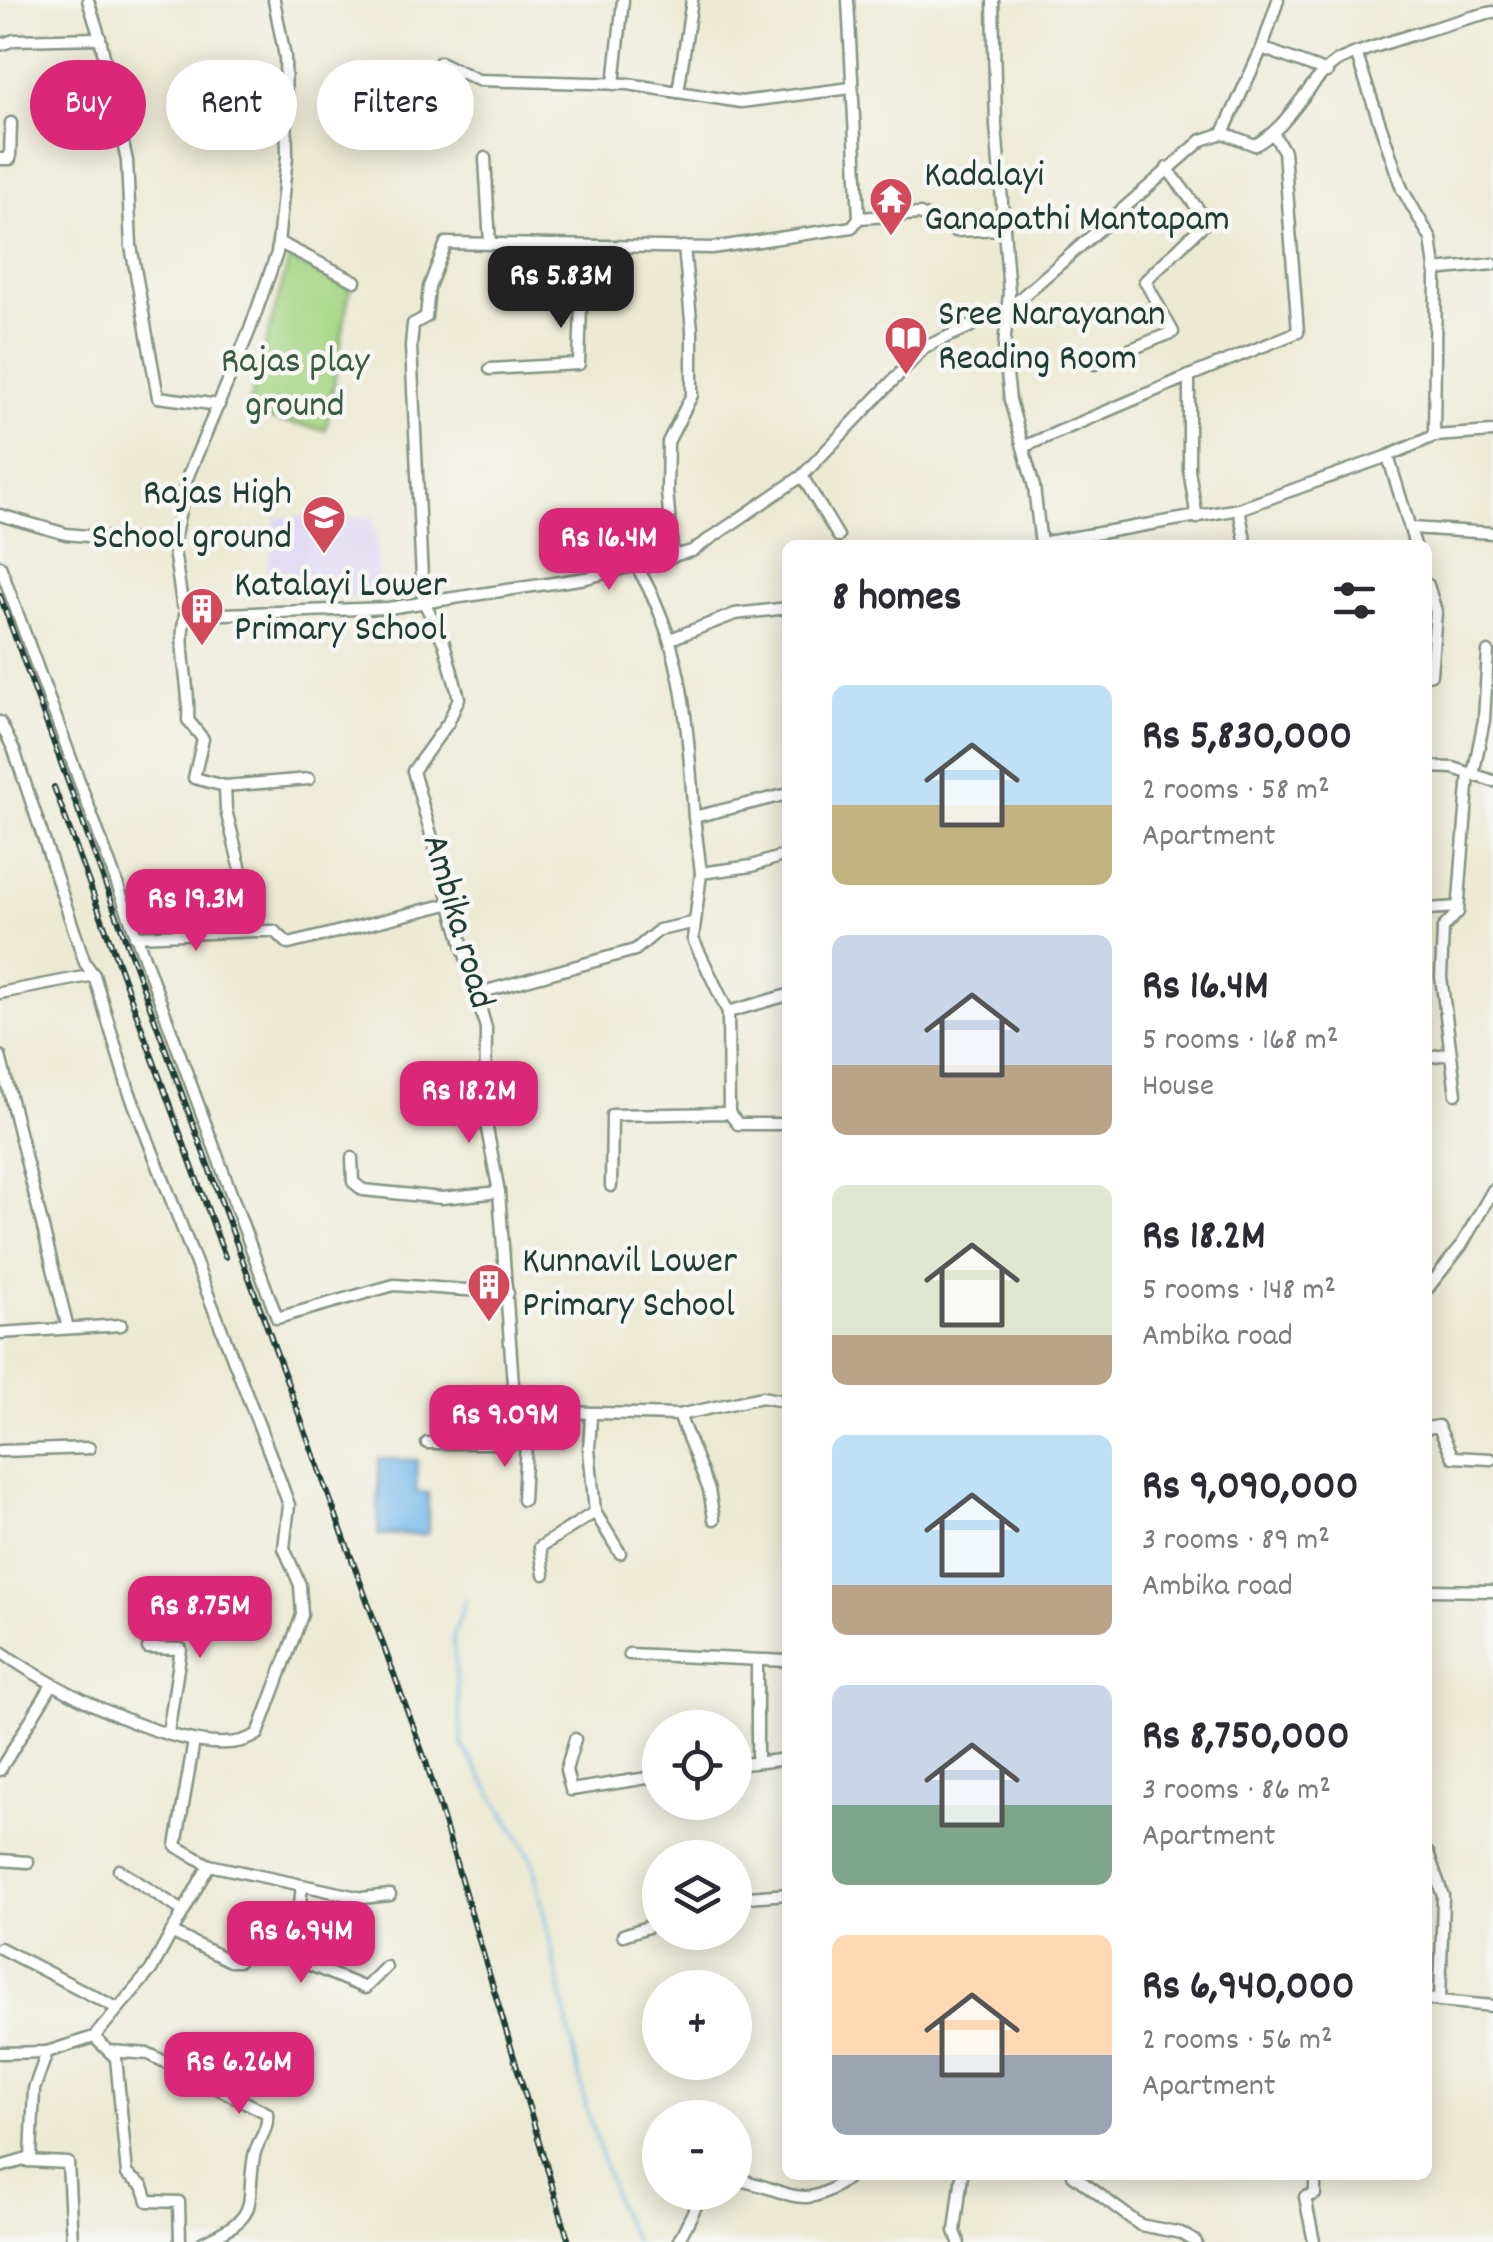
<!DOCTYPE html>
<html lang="en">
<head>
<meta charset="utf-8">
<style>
  :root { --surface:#fff; --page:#f7f7f7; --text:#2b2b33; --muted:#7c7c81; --accent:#db2777 }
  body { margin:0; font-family:Dekko,sans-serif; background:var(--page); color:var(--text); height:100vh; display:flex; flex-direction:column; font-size:38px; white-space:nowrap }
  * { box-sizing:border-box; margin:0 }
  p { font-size:32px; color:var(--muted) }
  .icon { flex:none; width:55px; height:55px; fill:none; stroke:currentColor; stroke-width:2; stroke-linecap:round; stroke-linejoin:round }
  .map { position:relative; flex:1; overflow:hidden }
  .sheet { position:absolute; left:782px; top:540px; width:650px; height:1640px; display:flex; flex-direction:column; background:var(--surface); border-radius:15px; box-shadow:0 5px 25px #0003 }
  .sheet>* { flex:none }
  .hud { position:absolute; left:30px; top:60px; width:602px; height:90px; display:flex; gap:20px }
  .controls { position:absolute; left:642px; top:1710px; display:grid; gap:20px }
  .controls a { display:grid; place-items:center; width:110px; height:110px; border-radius:50%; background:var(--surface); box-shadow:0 5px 25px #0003; font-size:50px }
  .price { position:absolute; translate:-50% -85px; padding:0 22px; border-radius:20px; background:var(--accent); color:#fff; font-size:32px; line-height:65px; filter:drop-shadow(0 2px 5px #0008) }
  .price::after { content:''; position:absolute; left:50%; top:60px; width:30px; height:22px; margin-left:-15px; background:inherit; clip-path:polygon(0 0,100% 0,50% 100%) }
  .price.active { background:#222; color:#fff }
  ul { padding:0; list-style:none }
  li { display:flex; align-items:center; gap:30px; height:250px; padding:0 50px }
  li span { display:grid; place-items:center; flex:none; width:280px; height:200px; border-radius:15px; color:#555 }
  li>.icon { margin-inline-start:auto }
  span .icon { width:120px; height:120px; fill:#fffc; stroke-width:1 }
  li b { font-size:42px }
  h2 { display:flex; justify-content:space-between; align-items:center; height:120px; padding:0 50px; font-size:42px }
  .tag { padding:0 35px; border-radius:45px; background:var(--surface); box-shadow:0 5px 25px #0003; font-size:35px; line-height:90px }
  .tag.active { background:var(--accent); color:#fff }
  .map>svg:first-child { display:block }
</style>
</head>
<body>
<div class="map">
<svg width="1493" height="2242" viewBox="0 0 1493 2242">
  <rect width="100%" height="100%" fill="#f6f6f2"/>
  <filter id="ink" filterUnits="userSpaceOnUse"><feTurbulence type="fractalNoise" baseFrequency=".01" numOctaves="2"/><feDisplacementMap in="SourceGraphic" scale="20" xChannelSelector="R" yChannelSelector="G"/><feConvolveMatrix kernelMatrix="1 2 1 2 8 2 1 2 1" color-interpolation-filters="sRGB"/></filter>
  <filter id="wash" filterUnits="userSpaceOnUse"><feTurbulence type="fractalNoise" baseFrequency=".0048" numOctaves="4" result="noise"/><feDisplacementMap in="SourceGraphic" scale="40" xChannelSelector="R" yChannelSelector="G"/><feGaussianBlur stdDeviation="2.25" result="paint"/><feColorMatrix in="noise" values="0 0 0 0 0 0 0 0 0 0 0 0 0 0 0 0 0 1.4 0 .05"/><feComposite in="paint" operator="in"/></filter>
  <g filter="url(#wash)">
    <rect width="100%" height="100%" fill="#edead4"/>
    <polygon fill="#ded5f5" points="276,517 374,517 382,598 264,594"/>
    <polygon fill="#a5d583" stroke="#62895c" stroke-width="2.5" points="289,259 350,289 326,430 246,415"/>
    <polygon fill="#75b9eb" stroke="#4a7b90" stroke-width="2.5" points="379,1459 417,1460 416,1493 428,1493 428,1534 378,1535"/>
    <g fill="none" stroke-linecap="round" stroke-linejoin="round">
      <polyline stroke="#75b9eb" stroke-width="2.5" points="466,1598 453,1637 462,1745 532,1859 586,2107 618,2209 635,2242"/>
    </g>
  </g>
  <g filter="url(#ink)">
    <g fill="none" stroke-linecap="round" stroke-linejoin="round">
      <defs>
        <g id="street">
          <polyline points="88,0 100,38"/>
          <path d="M274,0l11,57 2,99 -10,97 -28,79 -62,146 -14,66 9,59 13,12 193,-7 198,-30 106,-27 110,-75 123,-129 82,-37 195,-170 21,-7 32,12c37,-20 49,-60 81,-83 15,-10 136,-46 157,-50"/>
          <polyline points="692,0 678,92 741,102 851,88"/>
          <polyline points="848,0 859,218 920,214 955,231 1004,229"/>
          <polyline points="993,0 996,125 1009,293 1004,348 1010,400 1034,487 1041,545"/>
          <polyline points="1278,0 1262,48 1327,72"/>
          <polyline points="0,45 14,40 100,38 127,161 131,246 158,397 219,405"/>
          <polyline points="1356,53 1402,189 1431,239 1436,275 1434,436"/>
          <polyline points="440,62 478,80 628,84 678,92"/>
          <polyline points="614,84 623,0"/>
          <polyline points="1223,133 1262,48"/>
          <polyline points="485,158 490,244"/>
          <polyline points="0,159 10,159 11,123"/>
          <polyline points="278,242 355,281"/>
          <polyline points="1435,270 1493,264"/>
          <polyline points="1095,364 1173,332 1145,281 1207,221 1167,168"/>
          <polyline points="490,369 579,364 583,246"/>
          <polyline points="1189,376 1298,332 1284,151 1274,135"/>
          <polyline points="1023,447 1189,376 1189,470 1197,518"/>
          <polyline points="1388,456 1434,436 1493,432"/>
          <polyline points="802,476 838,536"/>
          <polyline points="1239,509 1388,456 1415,545"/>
          <polyline points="0,515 66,534 173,544"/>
          <polyline points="1410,528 1493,533"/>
          <polyline points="1041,543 1239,509 1246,545"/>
          <polyline points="673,557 667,491 668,442 692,395 692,330 684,247"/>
          <polyline points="0,566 277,1318 394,1285 508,1293"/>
          <path d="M637,567c48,79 50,160 57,250l94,-23"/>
          <polyline points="1428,585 1436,612 1431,674 1428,675"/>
          <path d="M187,608c-12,39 4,72 1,112l15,19 -9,39 31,8 84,-7"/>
          <polyline points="673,638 735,614 788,608"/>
          <path d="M0,722l14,28 71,213 9,12 35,116 148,381 12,33 -5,43 16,37 2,30 -44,119c-55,37 -210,-48 -258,-83"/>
          <polyline points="1428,767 1453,768 1493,781"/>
          <polyline points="1473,775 1484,720 1488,652"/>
          <polyline points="225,786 226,810 256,931 274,931 289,944 452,903"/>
          <polyline points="694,817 701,873 693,939 728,1012 729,1113"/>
          <polyline points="701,873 752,866 788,854"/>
          <polyline points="1428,909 1458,907"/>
          <polyline points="135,936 256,931"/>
          <polyline points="0,993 94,975"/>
          <polyline points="479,993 635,950 659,930 692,923"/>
          <polyline points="728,1012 788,995"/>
          <polyline points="0,1056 68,1328"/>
          <polyline points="1428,1057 1448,1054"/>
          <polyline points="1456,1094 1441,977 1443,928 1458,912 1469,773"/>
          <polyline points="352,1158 353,1182 363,1190 442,1198 499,1192"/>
          <polyline points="611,1186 612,1115 729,1113 738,1124 788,1124"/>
          <polyline points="1428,1288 1461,1246 1493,1190"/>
          <polyline points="0,1333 121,1325"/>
          <polyline points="788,1402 762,1397 679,1415 515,1411 499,1192 485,1118 486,1028 413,771 448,723 459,698 444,643 423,600 411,346 413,324 426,317 429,287 446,243 712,248 852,227 859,218"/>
          <polyline points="679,1415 709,1490 714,1519"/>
          <polyline points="591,1416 589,1449 595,1512 620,1553"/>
          <polyline points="1428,1428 1438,1426 1453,1457 1491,1459"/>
          <polyline points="427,1443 526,1443 525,1412"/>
          <polyline points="0,1451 89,1448"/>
          <polyline points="523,1500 526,1443"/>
          <polyline points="544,1574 540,1547 595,1512"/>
          <polyline points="1428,1590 1493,1591"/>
          <polyline points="148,1648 181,1649 168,1733"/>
          <polyline points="629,1654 788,1661"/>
          <polyline points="575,1739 566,1770 571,1790 660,1776"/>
          <polyline points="194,1741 176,1846 209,1865"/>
          <polyline points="757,1762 757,1661"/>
          <polyline points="735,1765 788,1759"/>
          <polyline points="0,1770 52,1685"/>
          <polyline points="1428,1853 1443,1896 1440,2001 1428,1999"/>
          <polyline points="0,1860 28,1862"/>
          <polyline points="119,1870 183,1911"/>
          <polyline points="302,1887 293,1958 365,1988 386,1967"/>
          <polyline points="735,1898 788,1894"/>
          <polyline points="171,1932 230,1961 239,1961 246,1940"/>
          <polyline points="623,1935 660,1923"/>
          <polyline points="0,1948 117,2008"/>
          <polyline points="1440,2001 1493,2006"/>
          <polyline points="94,2037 116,2058 127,2174 143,2186 148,2201 179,2202 180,2242"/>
          <path d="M111,2051l38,3 118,59c2,19 -10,27 -13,43 -9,51 9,59 -51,86"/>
          <polyline points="0,2053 47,2052"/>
          <polyline points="27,2161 68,2163 72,2242"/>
          <polyline points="0,2167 31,2158 34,2089 47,2052 94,2037 151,1970 209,1865 362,1898 390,1895"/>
          <polyline points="1073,2175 1140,2225 1181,2233 1196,2242"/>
          <path d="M735,2179c55,10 67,37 116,-4"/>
          <polyline points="678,2242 703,2192"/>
          <polyline points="959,2242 955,2231 962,2175"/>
          <polyline points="1314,2242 1305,2197 1315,2194 1315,2175"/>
        </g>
      </defs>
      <use href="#street" stroke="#869484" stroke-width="15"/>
      <use href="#street" stroke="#fff" stroke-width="10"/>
      <defs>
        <g id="rail">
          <polyline points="0,596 426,1762 569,2242"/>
          <polyline points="54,787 225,1257"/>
        </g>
      </defs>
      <use href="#rail" stroke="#1f3d34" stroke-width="6"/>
      <use href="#rail" stroke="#f6f6f2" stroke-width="2.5" stroke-dasharray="8" stroke-linecap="butt"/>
    </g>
  </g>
  <defs>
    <symbol id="temple-pin" viewBox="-11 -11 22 30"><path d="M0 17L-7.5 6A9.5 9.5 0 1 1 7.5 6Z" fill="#d1495b" stroke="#f6f6f2"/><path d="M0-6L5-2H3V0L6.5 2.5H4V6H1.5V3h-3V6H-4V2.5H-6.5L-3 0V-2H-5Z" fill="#fff"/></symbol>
    <symbol id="library-pin" viewBox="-11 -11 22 30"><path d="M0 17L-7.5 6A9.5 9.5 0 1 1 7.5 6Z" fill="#d1495b" stroke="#f6f6f2"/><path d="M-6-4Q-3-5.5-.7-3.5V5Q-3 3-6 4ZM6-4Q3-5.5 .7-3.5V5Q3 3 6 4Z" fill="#fff"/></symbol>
    <symbol id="school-pin" viewBox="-11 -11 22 30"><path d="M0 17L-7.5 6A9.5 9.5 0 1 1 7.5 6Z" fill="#d1495b" stroke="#f6f6f2"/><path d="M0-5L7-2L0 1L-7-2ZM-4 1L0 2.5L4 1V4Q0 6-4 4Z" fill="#fff"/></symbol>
    <symbol id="building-pin" viewBox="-11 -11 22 30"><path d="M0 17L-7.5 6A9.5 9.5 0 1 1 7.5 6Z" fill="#d1495b" stroke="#f6f6f2"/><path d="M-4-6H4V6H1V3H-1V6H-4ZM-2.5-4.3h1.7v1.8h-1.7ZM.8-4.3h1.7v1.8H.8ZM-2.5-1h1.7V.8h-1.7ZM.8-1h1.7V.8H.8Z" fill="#fff"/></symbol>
  </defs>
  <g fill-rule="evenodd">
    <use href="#temple-pin" x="866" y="174" width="50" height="68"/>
    <use href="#library-pin" x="881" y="313" width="50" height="68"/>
    <use href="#school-pin" x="299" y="492" width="50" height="68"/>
    <use href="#building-pin" x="177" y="584" width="50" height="68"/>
    <use href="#building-pin" x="464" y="1260" width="50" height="68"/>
  </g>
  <g text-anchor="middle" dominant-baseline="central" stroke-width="9" stroke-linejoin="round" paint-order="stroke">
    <g font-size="38" fill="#1f3d34" stroke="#f6f6f2" text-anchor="start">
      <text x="924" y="177">Kadalayi<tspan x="924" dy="44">Ganapathi Mantapam</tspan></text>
      <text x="938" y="316">Sree Narayanan<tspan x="938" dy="44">Reading Room</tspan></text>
      <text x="292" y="495" text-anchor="end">Rajas High<tspan x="292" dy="44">School ground</tspan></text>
      <text x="234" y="587">Katalayi Lower<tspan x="234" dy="44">Primary School</tspan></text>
      <text x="522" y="1263">Kunnavil Lower<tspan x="522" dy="44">Primary School</tspan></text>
    </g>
    <g font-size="38" fill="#3a5b44" stroke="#f6f6f2">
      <text x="295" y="363">Rajas play<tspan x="295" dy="44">ground</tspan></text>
    </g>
    <g font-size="38" fill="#1f3d34" stroke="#f6f6f2">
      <text transform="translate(456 922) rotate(74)">Ambika road</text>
    </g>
  </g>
</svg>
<div class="controls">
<a><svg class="icon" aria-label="locate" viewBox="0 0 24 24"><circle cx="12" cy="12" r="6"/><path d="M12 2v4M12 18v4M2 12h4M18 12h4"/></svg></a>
<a><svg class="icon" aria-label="layers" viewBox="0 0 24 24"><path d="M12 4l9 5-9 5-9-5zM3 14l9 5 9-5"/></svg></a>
<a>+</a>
<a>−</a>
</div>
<b class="price active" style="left:561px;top:331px">Rs 5.83M</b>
<b class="price" style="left:609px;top:593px">Rs 16.4M</b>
<b class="price" style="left:196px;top:954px">Rs 19.3M</b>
<b class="price" style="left:469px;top:1146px">Rs 18.2M</b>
<b class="price" style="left:505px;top:1470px">Rs 9.09M</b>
<b class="price" style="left:200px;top:1661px">Rs 8.75M</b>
<b class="price" style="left:301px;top:1986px">Rs 6.94M</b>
<b class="price" style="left:239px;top:2117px">Rs 6.26M</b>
<div class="hud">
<a class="tag active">Buy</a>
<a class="tag">Rent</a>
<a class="tag">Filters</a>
</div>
<section class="sheet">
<h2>8 homes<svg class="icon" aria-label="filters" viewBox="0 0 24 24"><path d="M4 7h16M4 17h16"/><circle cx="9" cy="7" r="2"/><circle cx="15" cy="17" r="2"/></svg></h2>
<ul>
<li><span style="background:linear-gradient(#bfe0f5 60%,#c2b280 0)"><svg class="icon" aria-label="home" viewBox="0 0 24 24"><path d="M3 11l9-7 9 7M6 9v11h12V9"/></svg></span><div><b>Rs 5,830,000</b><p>2 rooms · 58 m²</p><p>Apartment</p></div></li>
<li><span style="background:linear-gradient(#c9d6e8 65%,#b9a48a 0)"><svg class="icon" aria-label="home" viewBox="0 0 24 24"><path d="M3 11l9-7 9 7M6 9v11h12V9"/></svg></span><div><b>Rs 16.4M</b><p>5 rooms · 168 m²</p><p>House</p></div></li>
<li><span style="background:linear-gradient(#dfe7d0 75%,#b9a48a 0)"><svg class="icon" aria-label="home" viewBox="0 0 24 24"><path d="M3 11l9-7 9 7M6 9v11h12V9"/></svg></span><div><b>Rs 18.2M</b><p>5 rooms · 148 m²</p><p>Ambika road</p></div></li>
<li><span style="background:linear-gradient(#bfe0f5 75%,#b9a48a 0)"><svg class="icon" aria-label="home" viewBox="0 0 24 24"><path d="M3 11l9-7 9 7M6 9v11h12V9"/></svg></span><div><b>Rs 9,090,000</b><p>3 rooms · 89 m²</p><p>Ambika road</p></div></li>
<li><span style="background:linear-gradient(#c9d6e8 60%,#7fa58c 0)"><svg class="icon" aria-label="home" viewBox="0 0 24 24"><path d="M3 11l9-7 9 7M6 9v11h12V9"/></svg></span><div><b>Rs 8,750,000</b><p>3 rooms · 86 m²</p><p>Apartment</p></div></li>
<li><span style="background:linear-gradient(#ffd9b3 60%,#9aa5b1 0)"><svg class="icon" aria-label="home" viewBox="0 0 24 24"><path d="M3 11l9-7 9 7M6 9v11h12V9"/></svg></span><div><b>Rs 6,940,000</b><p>2 rooms · 56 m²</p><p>Apartment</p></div></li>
</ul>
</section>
</div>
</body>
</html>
